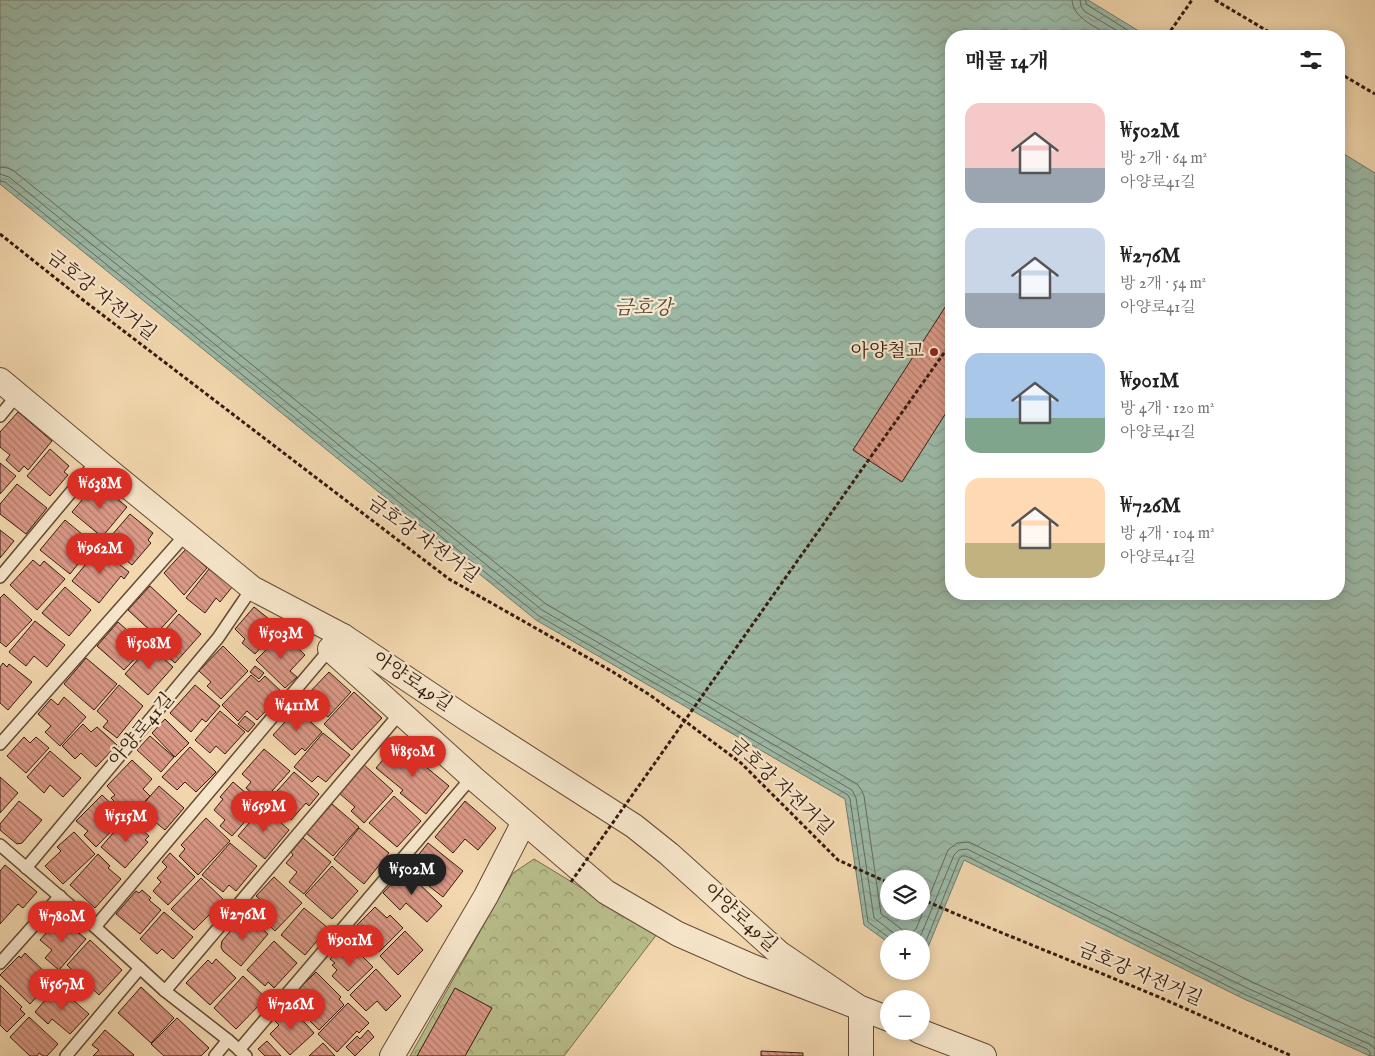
<!DOCTYPE html>
<html lang="ko">
<head>
<meta charset="utf-8">
<style>
  :root { --surface:#fff; --page:#f6f6f6; --text:#222; --muted:#767676; --accent:#d93025 }
  body { margin:0; font-family:"IM FELL English","Noto Serif KR",serif; background:var(--page); color:var(--text); height:100vh; display:flex; flex-direction:column; font-size:19px; white-space:nowrap }
  * { box-sizing:border-box; margin:0 }
  p { font-size:16px; color:var(--muted) }
  .icon { flex:none; width:28px; height:28px; fill:none; stroke:currentColor; stroke-width:2; stroke-linecap:round; stroke-linejoin:round }
  .map { position:relative; flex:1; overflow:hidden }
  .sheet { position:absolute; left:945px; top:30px; width:400px; height:570px; display:flex; flex-direction:column; background:var(--surface); border-radius:20px; box-shadow:0 2px 12px #0003 }
  .sheet>* { flex:none }
  .controls { position:absolute; left:880px; top:870px; display:grid; gap:10px }
  .controls a { display:grid; place-items:center; width:50px; height:50px; border-radius:50%; background:var(--surface); box-shadow:0 2px 12px #0003; font-size:25px }
  .price { position:absolute; translate:-50% -42px; padding:0 11px; border-radius:18px; background:var(--accent); color:#fff; font-size:16px; line-height:32px; filter:drop-shadow(0 1px 2px #0008) }
  .price::after { content:''; position:absolute; left:50%; top:30px; width:15px; height:11px; margin-left:-8px; background:inherit; clip-path:polygon(0 0,100% 0,50% 100%) }
  .price.on { background:#222; color:#fff }
  ul { padding:0; list-style:none }
  li { display:flex; align-items:center; gap:15px; height:125px; padding:0 20px }
  li span { display:grid; place-items:center; flex:none; width:140px; height:100px; border-radius:15px; color:#555 }
  li>.icon { margin-inline-start:auto }
  span .icon { width:60px; height:60px; fill:#fffc; stroke-width:1 }
  li b { font-size:21px }
  h2 { display:flex; justify-content:space-between; align-items:center; height:60px; padding:0 20px; font-size:21px }
  .map>svg:first-child { display:block }
</style>
</head>
<body>
<div class="map">
<svg width="1375" height="1056" viewBox="0 0 1375 1056">
  <defs>
    <pattern id="park-crowns" width="20" height="18" patternUnits="userSpaceOnUse" patternTransform="scale(1.25)"><rect width="20" height="18" fill="#b9bf8c"/><path d="M2 6a3 3 0 1 1 6 0M12 15a3 3 0 1 1 6 0" fill="none" stroke="#979a71"/></pattern>
    <pattern id="water-waves" width="16" height="10" patternUnits="userSpaceOnUse" patternTransform="scale(1.25)"><rect width="16" height="10" fill="#9cbaa8"/><path d="M0 5q4-4 8 0t8 0" fill="none" stroke="#879f8f"/></pattern>
    <pattern id="building-back-hatch" width="6" height="6" patternUnits="userSpaceOnUse" patternTransform="scale(1.25)"><rect width="6" height="6" fill="#db9987"/><path d="M-1 5l2 2M0 0l6 6M5-1l2 2" fill="none" stroke="#b27c6d"/></pattern>
  </defs>
  <rect width="100%" height="100%" fill="#f3d8af"/>
  <filter id="stains"><feTurbulence type="fractalNoise" baseFrequency=".004" numOctaves="4"/><feColorMatrix values="0 0 0 0 .2 0 0 0 0 .09 0 0 0 0 .02 0 0 0 .5 -.17"/></filter>
  <radialGradient id="worn" r=".72"><stop offset=".6" stop-color="#630" stop-opacity="0"/><stop offset="1" stop-color="#630" stop-opacity=".3"/></radialGradient>
  <polygon fill="url(#park-crowns)" stroke="#776d4e" points="534,859 657,934 564,1056 410,1056 513,873"/>
  <path fill="url(#water-waves)" stroke="#737a6b" fill-rule="evenodd" d="M0,0h1088l59,36h-196v558h388v-443l36,22v883h-5l-128,-58 -278,-138 -36,87h-7v-8h-32v4l-25,-18 -19,-126 -309,-179 -536,-436zM889,879h32v32h-32z"/>
  <g fill="none" stroke-linecap="round" stroke-linejoin="round">
    <g stroke="#686a5c" stroke-width="1">
      <path d="M1072,0c1,19 25,27 39,36"/>
      <polyline points="1080,0 1081,6 1084,11 1126,36"/>
      <polyline points="1086,0 1086,4 1089,6 1137,36"/>
      <polyline points="0,167 8,168 14,171 546,604 857,784 862,791 864,796 881,914 900,928 906,934 908,935 916,929 948,850 957,843 969,842 1250,981 1375,1038"/>
      <polyline points="0,174 9,177 542,610 852,790 856,798 874,918 895,934 899,939"/>
      <polyline points="0,181 5,182 539,616 848,795 850,799 868,922 891,939"/>
      <polyline points="915,939 921,935 954,855 959,850 967,849 1247,988 1369,1044 1375,1049"/>
      <polyline points="921,943 926,941 959,859 962,856 966,856 1244,994 1367,1049 1370,1052 1370,1056"/>
    </g>
  </g>
  <g fill="url(#building-back-hatch)" stroke="#351b0f">
    <polygon points="951,298 951,405 902,482 853,450"/>
    <polygon points="18,412 52,441 28,470 24,466 19,472 6,460 10,455 0,447 0,432"/>
    <polygon points="50,449 69,466 64,472 68,475 50,496 27,476"/>
    <polygon points="0,463 16,476 0,494"/>
    <polygon points="97,482 127,507 102,537 72,512"/>
    <polygon points="17,484 47,508 26,534 0,514 0,504"/>
    <polygon points="130,514 153,533 148,540 151,543 132,565 105,543"/>
    <polygon points="65,520 94,544 70,574 40,550"/>
    <polygon points="0,530 14,541 0,558"/>
    <polygon points="99,548 129,572 124,579 121,576 99,603 72,581"/>
    <polygon points="186,549 207,568 184,595 164,573"/>
    <polygon points="33,560 40,566 44,561 65,579 37,610 10,585"/>
    <polygon points="209,569 233,586 220,602 216,598 205,613 186,598"/>
    <polygon points="150,586 177,611 155,635 128,610"/>
    <polygon points="65,587 91,610 69,636 42,613"/>
    <polygon points="4,594 32,620 6,647 0,642 0,598"/>
    <polygon points="254,607 279,627 255,654 242,643 245,639 235,629"/>
    <polygon points="179,614 201,634 175,663 165,654 168,651 156,640"/>
    <polygon points="35,621 65,645 47,667 34,656 26,666 9,652"/>
    <polygon points="118,622 146,647 124,670 97,646"/>
    <polygon points="283,633 305,655 290,671 297,677 285,688 256,660"/>
    <polygon points="150,646 173,667 148,695 125,674"/>
    <polygon points="223,646 248,671 221,699 207,686 211,682 199,671"/>
    <polygon points="86,658 117,684 94,710 64,684"/>
    <polygon points="3,663 7,667 9,664 32,682 8,710 0,703 0,667"/>
    <polygon points="255,666 264,673 259,679 250,672"/>
    <polygon points="329,672 351,692 328,717 305,697"/>
    <polygon points="251,675 259,682 265,676 283,693 257,720 247,711 238,721 222,705"/>
    <polygon points="119,685 143,706 117,738 103,727 108,721 97,711"/>
    <polygon points="195,685 220,706 206,722 202,719 191,732 170,713"/>
    <polygon points="354,692 382,718 352,750 324,724"/>
    <polygon points="64,697 86,717 60,746 45,732 51,726 38,714 51,699 58,705"/>
    <polygon points="293,706 322,732 305,751 302,748 295,755 273,735 285,722 281,719"/>
    <polygon points="220,711 245,732 225,754 216,746 210,753 195,740"/>
    <polygon points="245,716 255,724 248,732 238,724"/>
    <polygon points="165,719 189,743 175,757 152,733"/>
    <polygon points="83,724 91,732 97,727 117,745 96,767 81,753 75,759 62,746"/>
    <polygon points="323,733 350,755 326,782 318,776 312,782 294,767"/>
    <polygon points="150,736 174,757 161,772 137,750"/>
    <polygon points="24,737 30,743 36,737 49,748 26,773 7,756"/>
    <polygon points="397,743 449,786 426,814 400,793 403,790 376,768"/>
    <polygon points="190,747 216,772 196,792 185,782 177,790 162,777"/>
    <polygon points="264,749 290,771 262,802 246,788 251,782 242,774"/>
    <polygon points="50,751 81,778 63,797 50,785 44,793 27,777"/>
    <polygon points="132,760 152,779 143,789 150,796 130,817 111,798 115,795 107,786"/>
    <polygon points="363,764 393,791 364,823 351,811 355,807 338,792"/>
    <polygon points="294,772 319,794 309,806 306,803 291,820 269,800"/>
    <polygon points="0,777 18,793 0,813"/>
    <polygon points="233,782 260,805 232,836 220,826 225,820 214,810 223,799 220,797"/>
    <polygon points="159,786 184,808 165,830 154,821 145,831 131,818"/>
    <polygon points="102,795 125,817 96,847 84,835 88,831 76,821"/>
    <polygon points="394,796 421,821 397,847 369,823"/>
    <polygon points="19,801 42,820 22,843 17,844 0,830 0,824"/>
    <polygon points="465,801 496,828 478,850 465,839 453,853 435,837"/>
    <polygon points="332,804 359,827 333,856 306,833"/>
    <polygon points="263,807 289,830 265,859 238,836"/>
    <polygon points="127,817 149,836 145,840 148,842 125,868 101,847"/>
    <polygon points="206,818 230,841 198,875 179,856 185,849 181,845"/>
    <polygon points="359,828 389,853 364,884 334,859"/>
    <polygon points="74,832 95,854 63,884 45,866 61,851 57,847"/>
    <polygon points="303,838 331,862 304,894 289,882 297,872 286,863 293,855 291,852"/>
    <polygon points="230,843 257,866 236,891 229,885 223,892 202,875"/>
    <polygon points="428,843 463,871 443,897 407,869"/>
    <polygon points="170,853 195,877 168,905 153,891 161,882 157,878 167,867 162,862"/>
    <polygon points="98,854 110,866 108,868 121,879 95,908 70,885"/>
    <polygon points="5,865 37,892 23,908 18,904 0,924 0,871"/>
    <polygon points="332,866 358,891 332,919 305,895"/>
    <polygon points="405,870 442,906 427,922 406,903 400,910 383,893"/>
    <polygon points="274,877 302,903 275,931 260,917 268,907 256,896"/>
    <polygon points="201,878 227,903 215,917 211,913 194,930 171,909"/>
    <polygon points="142,890 151,898 149,900 161,910 140,934 116,914 136,891 139,893"/>
    <polygon points="375,907 387,918 390,915 403,928 379,952 354,928"/>
    <polygon points="304,908 328,928 305,955 281,935"/>
    <polygon points="164,912 193,937 173,959 162,949 157,954 140,939"/>
    <polygon points="60,917 86,939 59,970 45,958 52,950 40,940"/>
    <polygon points="242,917 249,924 252,920 268,934 241,966 223,951 221,947 222,941"/>
    <polygon points="405,931 423,950 398,975 380,956"/>
    <polygon points="90,940 122,970 99,995 67,965"/>
    <polygon points="274,941 297,963 274,988 268,982 265,986 247,970"/>
    <polygon points="345,943 352,950 354,948 373,967 348,991 332,976 337,970 332,965 335,963 330,959"/>
    <polygon points="25,953 49,976 44,981 48,985 30,1004 0,975 19,956 21,958"/>
    <polygon points="216,959 236,978 210,1005 186,983 208,960 212,964"/>
    <polygon points="376,969 401,996 386,1011 377,1001 366,1011 350,995"/>
    <polygon points="316,972 341,997 339,999 344,1005 319,1030 301,1012 305,1009 292,996"/>
    <polygon points="243,976 266,998 236,1029 214,1008"/>
    <polygon points="0,985 22,1007 20,1009 25,1014 7,1032 0,1025"/>
    <polygon points="57,986 89,1014 70,1034 52,1019 48,1024 35,1012"/>
    <polygon points="141,987 174,1018 151,1043 118,1013"/>
    <polygon points="455,988 492,1008 465,1056 417,1056"/>
    <polygon points="348,1003 369,1023 359,1033 357,1031 337,1052 318,1034"/>
    <polygon points="291,1007 314,1033 290,1055 270,1034 279,1025 275,1021"/>
    <polygon points="29,1017 58,1044 47,1056 43,1056 39,1053 37,1056 30,1056 10,1037"/>
    <polygon points="177,1018 209,1048 201,1056 164,1056 151,1044"/>
    <polygon points="105,1030 134,1055 133,1056 93,1056 99,1050 92,1045"/>
    <polygon points="368,1030 374,1037 355,1056 346,1047 357,1036 360,1039"/>
    <polygon points="267,1041 281,1056 265,1056 258,1049"/>
    <polygon points="323,1043 335,1056 309,1056"/>
    <polygon points="761,1051 803,1053 803,1056 761,1056"/>
  </g>
  <g fill="none" stroke-linecap="round" stroke-linejoin="round">
    <defs>
      <g id="lane">
        <polyline points="0,416 17,395"/>
        <polyline points="0,577 97,461"/>
        <polyline points="0,744 186,534"/>
        <polyline points="0,845 95,927 165,991 228,1040 246,1056"/>
        <polyline points="26,868 218,638 252,588"/>
        <polyline points="95,927 330,649"/>
        <polyline points="0,963 60,896"/>
        <polyline points="165,991 401,712"/>
        <polyline points="239,1050 472,777"/>
        <polyline points="66,1056 140,968"/>
        <polyline points="215,1056 228,1040"/>
      </g>
      <g id="street">
        <polyline points="0,380 97,461 252,588 343,636 464,717 634,826 669,854 779,953 861,1009"/>
        <polyline points="343,636 330,649 472,777 606,892 678,934 751,966 889,1019"/>
        <polyline points="861,1009 861,1056"/>
        <polyline points="919,1031 984,1056"/>
        <polyline points="392,1056 486,896 524,822"/>
      </g>
    </defs>
    <use href="#lane" stroke="#644a37" stroke-width="14"/>
    <use href="#street" stroke="#644a37" stroke-width="26"/>
    <g stroke="#351b0f" stroke-width="3" stroke-dasharray="4 2.5" stroke-linecap="butt">
      <polyline points="1215,0 1276,36"/>
      <polyline points="1167,36 1192,0"/>
      <polyline points="1339,73 1375,94"/>
      <polyline points="0,234 83,300 449,579 613,672 650,695 741,763 838,860 889,883"/>
      <polyline points="921,899 956,914 1159,997 1292,1056"/>
    </g>
    <use href="#lane" stroke="#f7e6cb" stroke-width="11"/>
    <use href="#street" stroke="#f7e6cb" stroke-width="24"/>
    <polyline stroke="#351b0f" stroke-width="3" stroke-dasharray="4 2.5" stroke-linecap="butt" points="571,882 951,343"/>
  </g>
  <circle fill="#8f2418" stroke="#f7e6cb" stroke-width="2" cx="934" cy="352" r="5"/>
  <g text-anchor="middle" dominant-baseline="central" stroke-width="4.5" stroke-linejoin="round" paint-order="stroke">
    <g font-size="19" fill="#351b0f" stroke="#f7e6cb">
      <text transform="translate(101 296) rotate(38)">금호강 자전거길</text>
      <text transform="translate(423 540) rotate(36)">금호강 자전거길</text>
      <text transform="translate(412 682) rotate(34)">아양로49길</text>
      <text transform="translate(142 730) rotate(-50)">아양로41길</text>
      <text transform="translate(781 787) rotate(43)">금호강 자전거길</text>
      <text transform="translate(740 918) rotate(42)">아양로49길</text>
      <text transform="translate(1140 975) rotate(23)">금호강 자전거길</text>
    </g>
    <g font-size="19" fill="#351b0f" stroke="#f7e6cb" text-anchor="end">
      <text x="924" y="352">아양철교</text>
    </g>
    <g font-size="20" font-style="italic" fill="#544b3d" stroke="#f7e6cb">
      <text x="643" y="308">금호강</text>
    </g>
  </g>
  <rect width="100%" height="100%" filter="url(#stains)"/>
  <rect width="100%" height="100%" fill="url(#worn)"/>
</svg>
<div class="controls">
<a><svg class="icon" aria-label="layers" viewBox="0 0 24 24"><path d="M12 4l9 5-9 5-9-5zM3 14l9 5 9-5"/></svg></a>
<a>+</a>
<a>−</a>
</div>
<b class="price" style="left:100px;top:510px">₩638M</b>
<b class="price" style="left:100px;top:575px">₩962M</b>
<b class="price" style="left:281px;top:660px">₩503M</b>
<b class="price" style="left:149px;top:670px">₩508M</b>
<b class="price" style="left:297px;top:732px">₩411M</b>
<b class="price" style="left:413px;top:778px">₩850M</b>
<b class="price" style="left:264px;top:833px">₩659M</b>
<b class="price" style="left:126px;top:843px">₩515M</b>
<b class="price on" style="left:412px;top:896px">₩502M</b>
<b class="price" style="left:243px;top:941px">₩276M</b>
<b class="price" style="left:62px;top:943px">₩780M</b>
<b class="price" style="left:350px;top:967px">₩901M</b>
<b class="price" style="left:62px;top:1011px">₩567M</b>
<b class="price" style="left:291px;top:1031px">₩726M</b>
<section class="sheet">
<h2>매물 14개<svg class="icon" aria-label="filters" viewBox="0 0 24 24"><path d="M4 7h16M4 17h16"/><circle cx="9" cy="7" r="2"/><circle cx="15" cy="17" r="2"/></svg></h2>
<ul>
<li><span style="background:linear-gradient(#f6c9c9 65%,#9aa5b1 0)"><svg class="icon" aria-label="home" viewBox="0 0 24 24"><path d="M3 11l9-7 9 7M6 9v11h12V9"/></svg></span><div><b>₩502M</b><p>방 2개 · 64 m²</p><p>아양로41길</p></div></li>
<li><span style="background:linear-gradient(#c9d6e8 65%,#9aa5b1 0)"><svg class="icon" aria-label="home" viewBox="0 0 24 24"><path d="M3 11l9-7 9 7M6 9v11h12V9"/></svg></span><div><b>₩276M</b><p>방 2개 · 54 m²</p><p>아양로41길</p></div></li>
<li><span style="background:linear-gradient(#a9c7e8 65%,#7fa58c 0)"><svg class="icon" aria-label="home" viewBox="0 0 24 24"><path d="M3 11l9-7 9 7M6 9v11h12V9"/></svg></span><div><b>₩901M</b><p>방 4개 · 120 m²</p><p>아양로41길</p></div></li>
<li><span style="background:linear-gradient(#ffd9b3 65%,#c2b280 0)"><svg class="icon" aria-label="home" viewBox="0 0 24 24"><path d="M3 11l9-7 9 7M6 9v11h12V9"/></svg></span><div><b>₩726M</b><p>방 4개 · 104 m²</p><p>아양로41길</p></div></li>
</ul>
</section>
</div>
</body>
</html>
